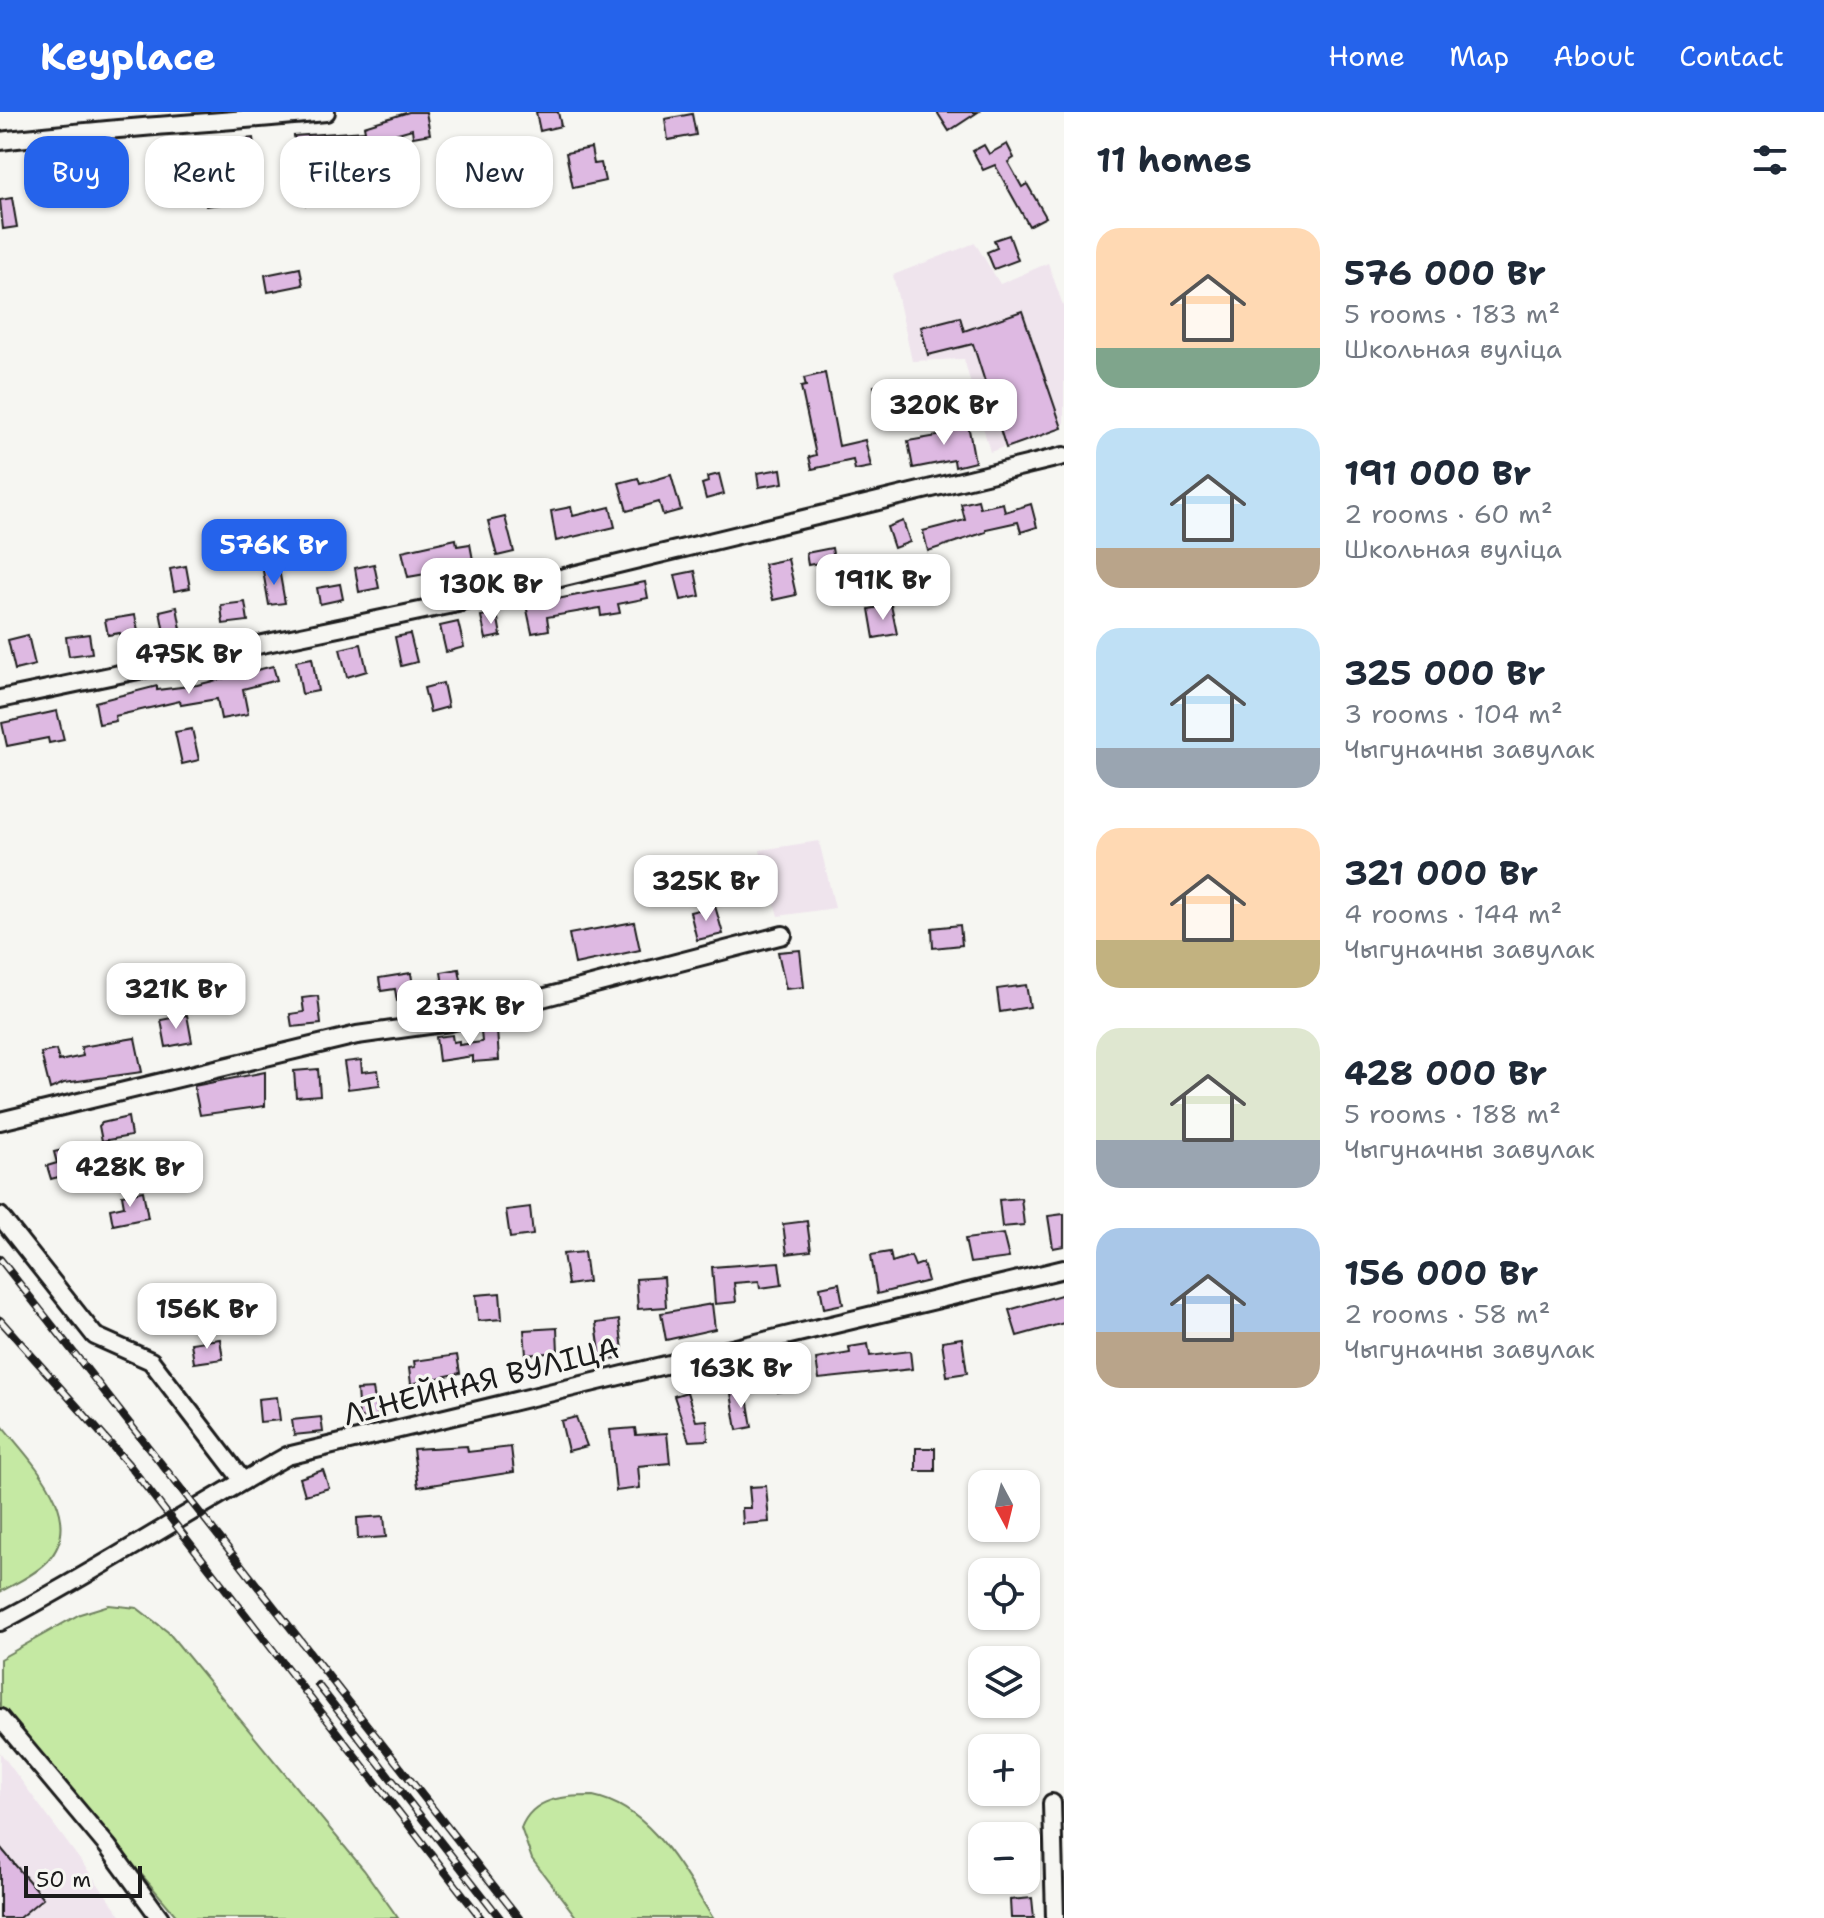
<!DOCTYPE html>
<html lang="en">
<head>
<meta charset="utf-8">
<style>
  :root { --surface:#fff; --page:#f6f6f7; --text:#1f2937; --muted:#747a83; --accent:#2563eb }
  body { margin:0; font-family:"Shantell Sans",sans-serif; background:var(--page); color:var(--text); height:100vh; display:flex; flex-direction:column; font-size:30px; white-space:nowrap }
  * { box-sizing:border-box; margin:0 }
  p { font-size:26px; color:var(--muted) }
  .icon { flex:none; width:44px; height:44px; fill:none; stroke:currentColor; stroke-width:2; stroke-linecap:round; stroke-linejoin:round }
  .map { position:relative; flex:1; overflow:hidden }
  .panel { display:flex; flex-direction:column; background:var(--surface); width:760px }
  .panel>* { flex:none }
  .hud { position:absolute; left:24px; top:24px; width:760px; height:72px; display:flex; gap:16px }
  .needle { width:52px; rotate:173deg }
  .controls { position:absolute; left:968px; top:1358px; display:grid; gap:16px }
  .controls a { display:grid; place-items:center; width:72px; height:72px; border-radius:16px; background:var(--surface); box-shadow:0 2px 6px #0004; font-size:40px }
  .scale { position:absolute; left:24px; bottom:20px; width:118px; box-sizing:border-box; padding-left:8px; border:4px solid #1c1c1c; border-top:0; font-size:22px; line-height:28px; white-space:nowrap; color:#1c1c1c; -webkit-text-stroke:6px #f6f6f2; paint-order:stroke }
  .price { position:absolute; translate:-50% -68px; padding:0 18px; border-radius:16px; background:#fff; color:#222; font-size:26px; line-height:52px; filter:drop-shadow(0 2px 4px #0008) }
  .price::after { content:''; position:absolute; left:50%; top:48px; width:24px; height:18px; margin-left:-12px; background:inherit; clip-path:polygon(0 0,100% 0,50% 100%) }
  .price.current { background:var(--accent); color:#fff }
  ul { padding:0; list-style:none }
  li { display:flex; align-items:center; gap:24px; height:200px; padding:0 32px }
  li span { display:grid; place-items:center; flex:none; width:224px; height:160px; border-radius:24px; color:#555 }
  li>.icon { margin-inline-start:auto }
  span .icon { width:96px; height:96px; fill:#fffc; stroke-width:1 }
  li b { font-size:34px }
  h2 { display:flex; justify-content:space-between; align-items:center; height:96px; padding:0 32px; font-size:34px }
  .chip { padding:0 28px; border-radius:24px; background:var(--surface); box-shadow:0 2px 6px #0004; font-size:28px; line-height:72px }
  .chip.current { background:var(--accent); color:#fff }
  header { display:flex; align-items:center; gap:48px; box-sizing:border-box; height:112px; padding:0 40px; background:var(--accent); color:#fff }
  header strong { font-size:38px }
  nav { display:flex; gap:44px; margin-inline-start:auto; font-size:28px }
  main { display:flex; flex:1; min-height:0 }
  .map>svg:first-child { display:block }
</style>
</head>
<body>
<header>
<strong>Keyplace</strong>
<nav><a>Home</a><a>Map</a><a>About</a><a>Contact</a></nav>
</header>
<main>
<div class="map">
<svg width="1064" height="1806" viewBox="0 0 1064 1806">
  <rect width="100%" height="100%" fill="#f6f6f2"/>
  <filter id="ink" filterUnits="userSpaceOnUse"><feTurbulence type="fractalNoise" baseFrequency=".0125" numOctaves="2"/><feDisplacementMap in="SourceGraphic" scale="16" xChannelSelector="R" yChannelSelector="G"/><feConvolveMatrix kernelMatrix="1 2 1 2 8 2 1 2 1" color-interpolation-filters="sRGB"/></filter>
  <g filter="url(#ink)">
    <g fill="#efe4ed">
      <polygon points="975,131 1000,172 1048,151 1064,196 1064,313 990,340 964,247 912,249 893,163"/>
      <polygon points="819,729 835,796 778,804 760,738"/>
      <polygon points="0,1640 123,1806 0,1806"/>
    </g>
    <g fill="#c5e9a3" stroke="#708260" stroke-width="2">
      <path d="M0,1311c27,35 90,93 47,139 -13,13 -31,21 -47,30z"/>
      <polygon points="109,1493 137,1496 168,1520 364,1758 398,1806 178,1806 0,1594 0,1547 80,1502"/>
      <path d="M593,1684c59,12 90,76 120,122h-136l-45,-59 -11,-31c12,-31 43,-32 72,-32z"/>
    </g>
    <g fill="#deb9e2" stroke="#1c1c1c" stroke-width="2">
      <polygon points="409,0 426,0 430,22 413,25 412,17 349,35 318,40 325,90 306,93 294,24 365,19 364,14"/>
      <polygon points="536,0 558,0 561,14 540,19"/>
      <polygon points="937,0 978,0 949,19"/>
      <polygon points="692,2 696,23 668,28 665,7"/>
      <polygon points="253,26 257,53 230,56 226,29"/>
      <polygon points="1007,32 1014,46 1008,50 1022,75 1027,72 1046,105 1029,114 995,53 983,58 973,39 984,33 989,42"/>
      <polygon points="591,36 594,52 601,51 605,69 573,76 566,41"/>
      <polygon points="108,40 113,83 97,85 95,69 53,75 51,54 93,48 92,41"/>
      <polygon points="236,63 238,79 228,80 230,91 206,94 203,67"/>
      <polygon points="12,86 17,115 3,117 0,88"/>
      <polygon points="1009,123 1018,148 994,157 987,140 997,136 994,128"/>
      <polygon points="300,156 303,173 268,180 265,163"/>
      <polygon points="1022,199 1062,316 1006,336 973,232 928,243 921,215 960,205 964,219"/>
      <polygon points="825,261 839,334 865,328 871,355 855,358 853,348 812,357 809,345 816,343 801,275 806,274 804,266"/>
      <polygon points="896,271 901,309 879,311 874,274"/>
      <polygon points="967,307 975,350 955,355 954,348 913,356 908,329 949,322 946,311"/>
      <polygon points="781,357 783,371 759,375 757,361"/>
      <polygon points="719,362 724,382 706,387 702,372 708,370 707,365"/>
      <polygon points="671,363 681,398 663,403 659,390 627,399 619,371 638,366 640,372"/>
      <polygon points="978,388 980,396 1003,391 1005,400 1031,392 1037,415 1021,420 1018,410 986,417 986,420 928,439 923,419 965,408 961,392"/>
      <polygon points="571,395 573,404 610,395 615,415 556,429 551,399"/>
      <polygon points="505,405 514,440 497,444 488,409"/>
      <polygon points="903,409 910,430 894,436 887,415"/>
      <polygon points="456,427 457,434 470,432 473,448 459,450 460,456 408,465 402,439"/>
      <polygon points="832,436 834,448 808,453 806,441"/>
      <polygon points="788,447 796,483 773,488 764,452"/>
      <polygon points="374,452 379,476 359,480 355,456"/>
      <polygon points="186,454 190,476 174,479 170,457"/>
      <polygon points="279,457 285,491 269,493 263,459"/>
      <polygon points="695,459 700,484 681,488 675,463"/>
      <polygon points="645,470 648,486 618,492 620,501 601,504 600,496 547,505 549,518 532,521 526,493"/>
      <polygon points="340,472 343,487 320,492 317,476"/>
      <polygon points="245,490 248,509 223,512 221,493"/>
      <polygon points="891,493 897,522 874,526 869,497"/>
      <polygon points="177,495 182,523 165,526 160,499"/>
      <polygon points="497,501 501,524 486,527 481,504"/>
      <polygon points="135,503 140,531 122,534 120,521 108,523 105,508"/>
      <polygon points="458,510 464,535 446,540 440,514"/>
      <polygon points="89,522 92,541 69,544 66,525"/>
      <polygon points="410,522 417,550 401,554 395,525"/>
      <polygon points="28,523 35,553 15,558 8,528"/>
      <polygon points="361,532 367,559 347,565 340,537"/>
      <polygon points="312,546 318,579 302,582 296,549"/>
      <polygon points="273,554 277,568 243,577 248,602 221,607 217,587 181,593 180,589 115,604 116,609 99,612 95,590 157,574 157,578 197,573"/>
      <polygon points="443,571 448,595 430,600 424,576"/>
      <polygon points="57,599 64,628 49,631 48,626 7,634 2,611"/>
      <polygon points="192,617 199,648 182,652 175,620"/>
      <polygon points="715,794 723,822 697,828 690,800"/>
      <polygon points="634,810 640,838 575,852 569,822"/>
      <polygon points="960,813 962,833 933,836 932,816"/>
      <polygon points="800,838 804,875 786,877 778,840"/>
      <polygon points="459,857 464,883 445,886 441,860"/>
      <polygon points="411,861 415,887 397,889 395,877 381,879 379,866"/>
      <polygon points="1026,873 1030,895 1000,900 997,877"/>
      <polygon points="318,884 321,912 292,915 290,902 304,900 302,886"/>
      <polygon points="187,903 192,930 166,935 161,908"/>
      <polygon points="497,918 499,948 473,950 473,944 439,949 436,925 452,923 453,930 459,929 459,933 482,930 481,919"/>
      <polygon points="135,926 142,960 64,971 50,977 41,941 56,938 59,949 83,944 81,935"/>
      <polygon points="361,948 362,960 378,958 380,973 348,977 344,950"/>
      <polygon points="318,957 320,983 296,985 294,959"/>
      <polygon points="265,960 265,994 200,1003 194,974"/>
      <polygon points="128,1005 131,1024 102,1029 99,1014 102,1011"/>
      <polygon points="67,1037 73,1061 51,1067 47,1054 57,1051 54,1040"/>
      <polygon points="143,1079 148,1106 113,1113 110,1097 124,1094 122,1083"/>
      <polygon points="1021,1086 1024,1113 1002,1115 999,1088"/>
      <polygon points="530,1095 533,1123 510,1126 506,1098"/>
      <polygon points="1064,1102 1064,1134 1053,1136 1048,1104"/>
      <polygon points="807,1109 811,1139 787,1142 783,1112"/>
      <polygon points="1003,1122 1009,1146 970,1151 965,1127"/>
      <polygon points="584,1140 588,1170 568,1173 563,1142"/>
      <polygon points="890,1140 892,1150 911,1144 915,1154 923,1151 928,1169 877,1182 871,1143"/>
      <polygon points="779,1150 782,1173 760,1176 759,1169 734,1171 736,1190 715,1192 712,1155"/>
      <polygon points="664,1165 666,1195 638,1197 636,1167"/>
      <polygon points="839,1171 843,1192 824,1196 820,1175"/>
      <polygon points="500,1181 502,1207 478,1209 476,1183"/>
      <polygon points="1064,1182 1064,1211 1017,1224 1009,1198"/>
      <polygon points="712,1192 715,1217 666,1228 661,1201"/>
      <polygon points="164,1193 165,1197 171,1196 174,1208 150,1212 147,1196"/>
      <polygon points="619,1208 623,1238 617,1239 617,1246 601,1248 596,1211"/>
      <polygon points="557,1216 558,1240 526,1243 524,1218"/>
      <polygon points="962,1226 967,1261 947,1264 942,1229"/>
      <polygon points="220,1227 223,1247 194,1251 191,1231"/>
      <polygon points="868,1232 870,1244 910,1239 912,1257 819,1267 816,1247 850,1241 849,1235"/>
      <polygon points="457,1243 460,1261 411,1272 409,1256 415,1255 414,1249"/>
      <polygon points="787,1251 793,1277 778,1280 772,1254"/>
      <polygon points="373,1277 378,1304 359,1306 357,1278"/>
      <polygon points="746,1279 752,1315 737,1318 731,1281"/>
      <polygon points="687,1280 696,1309 707,1308 708,1328 689,1329 674,1284"/>
      <polygon points="277,1285 280,1308 260,1310 258,1287"/>
      <polygon points="321,1305 323,1320 294,1323 292,1308"/>
      <polygon points="576,1305 587,1334 568,1339 561,1309"/>
      <polygon points="635,1316 636,1323 667,1321 670,1351 638,1354 640,1376 616,1379 610,1318"/>
      <polygon points="467,1334 468,1340 511,1335 514,1360 418,1375 413,1337"/>
      <rect x="916" y="1336" width="19" height="23"/>
      <polygon points="323,1358 329,1376 305,1383 300,1366"/>
      <polygon points="766,1374 769,1410 743,1412 742,1396 751,1396 749,1375"/>
      <polygon points="384,1404 386,1425 358,1427 357,1406"/>
      <polygon points="0,1735 43,1786 19,1806 0,1806"/>
      <polygon points="1032,1786 1034,1806 1011,1806 1010,1788"/>
    </g>
    <g fill="none" stroke-linecap="round" stroke-linejoin="round">
      <defs>
        <g id="minor">
          <path d="M0,29c108,-14 217,-18 326,-29"/>
          <polyline points="0,587 453,492 1064,344"/>
          <polyline points="0,1009 357,923 450,910 783,823"/>
          <polyline points="0,1104 95,1224 151,1249 243,1369"/>
          <path d="M0,1510c98,-51 190,-112 287,-166l777,-187"/>
          <polyline points="0,1606 108,1735 160,1806"/>
          <polyline points="1052,1691 1055,1806"/>
        </g>
      </defs>
      <use href="#minor" stroke="#1c1c1c" stroke-width="22"/>
      <use href="#minor" stroke="#f6f6f2" stroke-width="16"/>
      <defs>
        <g id="rail">
          <polyline points="0,1147 519,1806"/>
          <polyline points="0,1208 130,1354 481,1806"/>
          <polyline points="318,1573 500,1806"/>
        </g>
      </defs>
      <use href="#rail" stroke="#1c1c1c" stroke-width="8"/>
      <use href="#rail" stroke="#f6f6f2" stroke-width="5" stroke-dasharray="15" stroke-linecap="butt"/>
    </g>
  </g>
  <g text-anchor="middle" dominant-baseline="central" stroke-width="7" stroke-linejoin="round" paint-order="stroke">
    <g font-size="30" fill="#1c1c1c" stroke="#f6f6f2">
      <text transform="translate(481 1269) rotate(-14)">ЛІНЕЙНАЯ ВУЛІЦА</text>
    </g>
  </g>
</svg>
<div class="controls">
<a><svg class="needle" viewBox="-14 -14 28 28"><path d="M0-13l5 13h-10z" fill="#e53935"/><path d="M0 13l5-13h-10z" fill="#747a83"/></svg></a>
<a><svg class="icon" aria-label="locate" viewBox="0 0 24 24"><circle cx="12" cy="12" r="6"/><path d="M12 2v4M12 18v4M2 12h4M18 12h4"/></svg></a>
<a><svg class="icon" aria-label="layers" viewBox="0 0 24 24"><path d="M12 4l9 5-9 5-9-5zM3 14l9 5 9-5"/></svg></a>
<a>+</a>
<a>−</a>
</div>
<div class="scale">50 m</div>
<b class="price" style="left:944px;top:335px">320K Br</b>
<b class="price current" style="left:274px;top:475px">576K Br</b>
<b class="price" style="left:883px;top:510px">191K Br</b>
<b class="price" style="left:491px;top:514px">130K Br</b>
<b class="price" style="left:189px;top:584px">475K Br</b>
<b class="price" style="left:706px;top:811px">325K Br</b>
<b class="price" style="left:176px;top:919px">321K Br</b>
<b class="price" style="left:470px;top:936px">237K Br</b>
<b class="price" style="left:130px;top:1097px">428K Br</b>
<b class="price" style="left:207px;top:1239px">156K Br</b>
<b class="price" style="left:741px;top:1298px">163K Br</b>
<div class="hud">
<a class="chip current">Buy</a>
<a class="chip">Rent</a>
<a class="chip">Filters</a>
<a class="chip">New</a>
</div>
</div>
<section class="panel">
<h2>11 homes<svg class="icon" aria-label="filters" viewBox="0 0 24 24"><path d="M4 7h16M4 17h16"/><circle cx="9" cy="7" r="2"/><circle cx="15" cy="17" r="2"/></svg></h2>
<ul>
<li><span style="background:linear-gradient(#ffd9b3 75%,#7fa58c 0)"><svg class="icon" aria-label="home" viewBox="0 0 24 24"><path d="M3 11l9-7 9 7M6 9v11h12V9"/></svg></span><div><b>576 000 Br</b><p>5 rooms · 183 m²</p><p>Школьная вуліца</p></div></li>
<li><span style="background:linear-gradient(#bfe0f5 75%,#b9a48a 0)"><svg class="icon" aria-label="home" viewBox="0 0 24 24"><path d="M3 11l9-7 9 7M6 9v11h12V9"/></svg></span><div><b>191 000 Br</b><p>2 rooms · 60 m²</p><p>Школьная вуліца</p></div></li>
<li><span style="background:linear-gradient(#bfe0f5 75%,#9aa5b1 0)"><svg class="icon" aria-label="home" viewBox="0 0 24 24"><path d="M3 11l9-7 9 7M6 9v11h12V9"/></svg></span><div><b>325 000 Br</b><p>3 rooms · 104 m²</p><p>Чыгуначны завулак</p></div></li>
<li><span style="background:linear-gradient(#ffd9b3 70%,#c2b280 0)"><svg class="icon" aria-label="home" viewBox="0 0 24 24"><path d="M3 11l9-7 9 7M6 9v11h12V9"/></svg></span><div><b>321 000 Br</b><p>4 rooms · 144 m²</p><p>Чыгуначны завулак</p></div></li>
<li><span style="background:linear-gradient(#dfe7d0 70%,#9aa5b1 0)"><svg class="icon" aria-label="home" viewBox="0 0 24 24"><path d="M3 11l9-7 9 7M6 9v11h12V9"/></svg></span><div><b>428 000 Br</b><p>5 rooms · 188 m²</p><p>Чыгуначны завулак</p></div></li>
<li><span style="background:linear-gradient(#a9c7e8 65%,#b9a48a 0)"><svg class="icon" aria-label="home" viewBox="0 0 24 24"><path d="M3 11l9-7 9 7M6 9v11h12V9"/></svg></span><div><b>156 000 Br</b><p>2 rooms · 58 m²</p><p>Чыгуначны завулак</p></div></li>
</ul>
</section>
</main>
</body>
</html>
